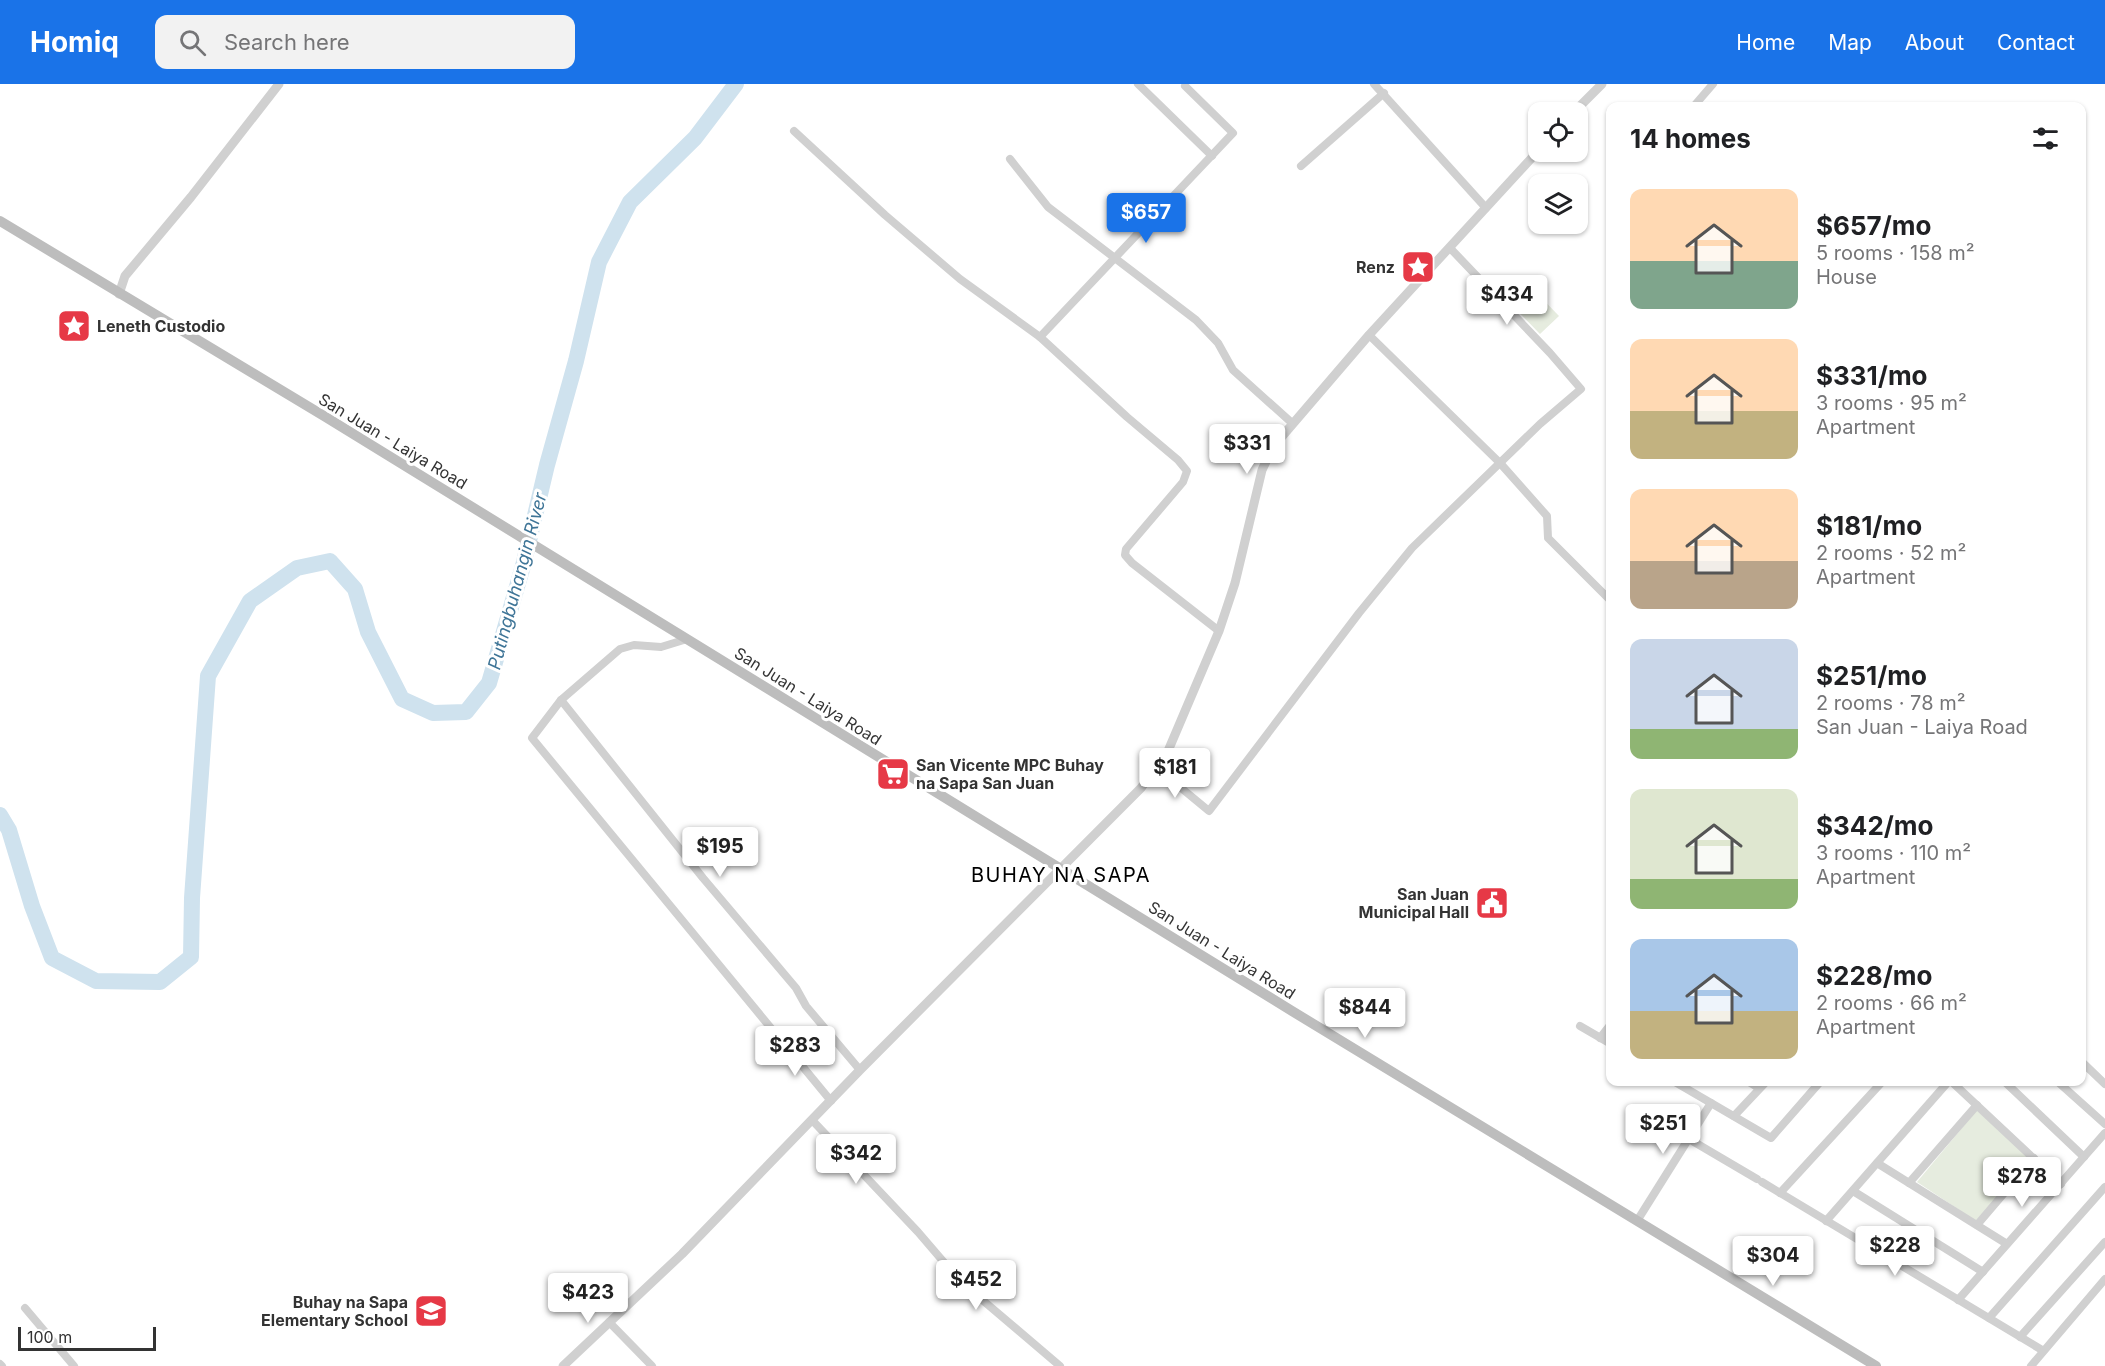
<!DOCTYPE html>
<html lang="en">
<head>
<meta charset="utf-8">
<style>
  :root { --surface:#fff; --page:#f2f2f2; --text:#202124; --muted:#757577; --accent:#1a73e8 }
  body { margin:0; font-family:Inter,sans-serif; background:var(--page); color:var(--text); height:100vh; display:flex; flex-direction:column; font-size:22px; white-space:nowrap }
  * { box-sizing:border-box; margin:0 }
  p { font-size:20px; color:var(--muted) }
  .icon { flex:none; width:33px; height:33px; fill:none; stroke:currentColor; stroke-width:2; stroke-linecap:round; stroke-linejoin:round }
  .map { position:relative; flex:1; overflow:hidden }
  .panel { position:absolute; left:1606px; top:18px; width:480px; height:984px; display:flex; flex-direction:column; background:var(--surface); border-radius:12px; box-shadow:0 2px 4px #0004 }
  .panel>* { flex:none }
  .tools { position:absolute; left:1528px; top:18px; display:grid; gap:12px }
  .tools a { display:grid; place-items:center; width:60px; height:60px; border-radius:12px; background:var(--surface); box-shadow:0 2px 4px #0004; font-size:30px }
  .scale { position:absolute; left:18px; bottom:15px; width:138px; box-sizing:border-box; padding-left:6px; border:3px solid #333; border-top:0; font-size:16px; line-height:21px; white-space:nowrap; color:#333; -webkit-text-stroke:4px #fff; paint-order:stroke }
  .price { position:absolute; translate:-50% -51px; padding:0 14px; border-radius:6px; background:#fff; color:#222; font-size:20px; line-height:39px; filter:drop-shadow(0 2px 3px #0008) }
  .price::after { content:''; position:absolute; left:50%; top:36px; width:18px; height:14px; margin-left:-9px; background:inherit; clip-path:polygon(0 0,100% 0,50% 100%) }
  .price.current { background:var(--accent); color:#fff }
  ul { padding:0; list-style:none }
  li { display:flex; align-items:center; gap:18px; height:150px; padding:0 24px }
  li span { display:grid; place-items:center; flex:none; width:168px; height:120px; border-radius:12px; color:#555 }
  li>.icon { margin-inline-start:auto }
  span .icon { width:72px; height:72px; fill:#fffc; stroke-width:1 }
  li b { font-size:26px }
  h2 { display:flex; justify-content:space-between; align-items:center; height:72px; padding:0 24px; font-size:26px }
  header { display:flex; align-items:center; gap:36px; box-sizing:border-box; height:84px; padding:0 30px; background:var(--accent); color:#fff }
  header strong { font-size:28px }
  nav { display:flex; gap:33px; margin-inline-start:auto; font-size:21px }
  .search { width:420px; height:54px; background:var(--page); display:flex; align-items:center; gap:15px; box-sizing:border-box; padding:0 21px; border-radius:12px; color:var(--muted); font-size:22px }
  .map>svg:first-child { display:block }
</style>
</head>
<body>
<header>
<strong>Homiq</strong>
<div class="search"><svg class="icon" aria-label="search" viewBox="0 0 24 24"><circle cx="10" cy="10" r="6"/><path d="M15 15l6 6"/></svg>Search here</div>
<nav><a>Home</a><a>Map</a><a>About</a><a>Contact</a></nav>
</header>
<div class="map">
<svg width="2105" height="1282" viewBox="0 0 2105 1282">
  <rect width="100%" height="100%" fill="#fff"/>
  <g fill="#e6ecdf">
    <polygon points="1529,201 1559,232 1540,250 1510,219"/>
    <polygon points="1977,1026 2029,1074 1976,1137 1917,1098"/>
  </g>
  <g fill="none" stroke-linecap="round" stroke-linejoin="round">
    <polyline stroke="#cfe2ee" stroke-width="16" points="0,731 9,746 32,822 52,874 96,897 160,898 191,873 192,814 208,592 250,517 297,484 330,477 355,505 368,548 402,615 433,629 466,628 489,599 523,482 547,381 576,277 599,178 630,118 695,54 736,0"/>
    <g stroke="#d0d0d0" stroke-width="8">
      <polyline points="1138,0 1212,72"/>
      <polyline points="1374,0 1486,124"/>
      <polyline points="1694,22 1713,0"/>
      <polyline points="794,47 885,131 960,195 1040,253 1127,333 1178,376 1187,387 1183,398 1126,465 1125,471 1132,479 1219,547"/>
      <polyline points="1010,75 1048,123 1196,236 1218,259 1233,286 1292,339"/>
      <polyline points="1301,82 1384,9"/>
      <polyline points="1369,251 1500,379 1547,432 1548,454 1611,517"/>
      <polyline points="1040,253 1233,49 1185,2"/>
      <polyline points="687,555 661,563 634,561 620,565 561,616 532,654 831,1017"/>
      <polyline points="561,616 703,794 796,904 806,922 860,986"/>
      <polyline points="1157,684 1209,727 1359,529 1412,464 1540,340 1581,305 1550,269 1450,164"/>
      <polyline points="1580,942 1611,960"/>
      <polyline points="1600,954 1611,940"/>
      <polyline points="2082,978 2105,1000"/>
      <polyline points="1675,998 1771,1054 1820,998"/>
      <polyline points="1749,998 1759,1004"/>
      <polyline points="1952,998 2061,1100"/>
      <polyline points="2005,998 2084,1073"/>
      <polyline points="2058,998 2105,1040"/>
      <polyline points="1734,1032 1766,998"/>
      <polyline points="812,1036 918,1148 960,1197 1060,1282"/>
      <polyline points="1689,1055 1757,1095"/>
      <polyline points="1877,1079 2007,1160"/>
      <polyline points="1762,1098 2042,1266"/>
      <polyline points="1909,1099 1977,1021"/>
      <polyline points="1853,1107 1983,1188"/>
      <polyline points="1780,1109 1882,998"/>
      <polyline points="1637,1137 1711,1019"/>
      <polyline points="1826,1137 1948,998"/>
      <polyline points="1977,1141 2034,1074"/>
      <polyline points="1958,1216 2105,1049"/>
      <polyline points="25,1224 74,1282"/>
      <polyline points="1989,1234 2105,1103"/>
      <polyline points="609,1238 652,1282"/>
      <polyline points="2020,1253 2105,1158"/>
      <polyline points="0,1280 2,1282"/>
      <polyline points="2031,1282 2105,1195"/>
    </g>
    <g stroke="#d0d0d0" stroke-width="9">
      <polyline points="1574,28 1602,0"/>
      <polyline points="119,210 125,192 191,113 279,0"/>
      <polyline points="563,1282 682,1170 860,986 1141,704 1168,667 1219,547 1235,499 1262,386 1273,363 1369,251 1539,66"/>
    </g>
    <polyline stroke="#bdbdbd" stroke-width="10" points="0,137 324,332 1292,927 1876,1282"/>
  </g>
  <defs>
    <symbol id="sight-square" viewBox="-11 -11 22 22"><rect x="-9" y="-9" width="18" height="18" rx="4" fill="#e63946" stroke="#fff"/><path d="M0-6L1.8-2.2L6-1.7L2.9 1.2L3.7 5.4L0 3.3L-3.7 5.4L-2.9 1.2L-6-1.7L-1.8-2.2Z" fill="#fff"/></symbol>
    <symbol id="supermarket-square" viewBox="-11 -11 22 22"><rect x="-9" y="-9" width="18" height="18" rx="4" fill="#e63946" stroke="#fff"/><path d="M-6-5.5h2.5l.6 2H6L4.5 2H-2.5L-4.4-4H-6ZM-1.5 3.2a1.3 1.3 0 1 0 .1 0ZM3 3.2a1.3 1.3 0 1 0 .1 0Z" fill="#fff"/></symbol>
    <symbol id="civic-square" viewBox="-11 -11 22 22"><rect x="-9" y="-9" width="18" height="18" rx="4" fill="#e63946" stroke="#fff"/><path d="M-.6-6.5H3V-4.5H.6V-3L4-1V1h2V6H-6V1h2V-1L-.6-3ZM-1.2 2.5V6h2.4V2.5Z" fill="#fff"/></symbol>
    <symbol id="school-square" viewBox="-11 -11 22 22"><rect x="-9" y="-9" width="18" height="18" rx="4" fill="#e63946" stroke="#fff"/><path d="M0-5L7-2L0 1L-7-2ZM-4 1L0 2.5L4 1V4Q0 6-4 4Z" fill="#fff"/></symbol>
  </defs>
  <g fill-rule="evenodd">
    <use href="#sight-square" x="1399" y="164" width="38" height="38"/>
    <use href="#sight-square" x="55" y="223" width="38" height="38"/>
    <use href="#supermarket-square" x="874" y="671" width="38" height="38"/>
    <use href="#civic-square" x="1473" y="800" width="38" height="38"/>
    <use href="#school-square" x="412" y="1208" width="38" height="38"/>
  </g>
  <g text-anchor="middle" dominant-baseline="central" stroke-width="6" stroke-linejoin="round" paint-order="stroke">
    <g font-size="16" font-weight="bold" fill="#333" stroke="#fff" text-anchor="end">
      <text x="1395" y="183">Renz</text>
      <text x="97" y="242" text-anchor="start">Leneth Custodio</text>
      <text x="916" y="681" text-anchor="start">San Vicente MPC Buhay<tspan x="916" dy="18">na Sapa San Juan</tspan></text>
      <text x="1469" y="810">San Juan<tspan x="1469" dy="18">Municipal Hall</tspan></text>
      <text x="408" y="1218">Buhay na Sapa<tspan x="408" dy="18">Elementary School</tspan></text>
    </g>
    <g font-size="16" fill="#333" stroke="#fff">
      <text transform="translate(393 357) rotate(31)">San Juan - Laiya Road</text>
      <text transform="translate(808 612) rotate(32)">San Juan - Laiya Road</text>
      <text transform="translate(1222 866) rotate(32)">San Juan - Laiya Road</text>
    </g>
    <g font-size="18" font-style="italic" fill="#3f7597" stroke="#fff">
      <text transform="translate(517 497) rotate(-75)">Putingbuhangin River</text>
    </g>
    <g font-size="20" letter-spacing="1.5" fill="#000" stroke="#fff">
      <text x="1061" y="791">BUHAY NA SAPA</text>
    </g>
  </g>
</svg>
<div class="tools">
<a><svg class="icon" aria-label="locate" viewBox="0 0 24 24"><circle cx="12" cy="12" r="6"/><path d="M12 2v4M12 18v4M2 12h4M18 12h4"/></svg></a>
<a><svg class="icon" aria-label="layers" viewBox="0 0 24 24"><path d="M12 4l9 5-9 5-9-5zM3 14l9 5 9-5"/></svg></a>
</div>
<div class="scale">100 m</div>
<b class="price current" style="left:1146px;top:160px">$657</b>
<b class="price" style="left:1507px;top:242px">$434</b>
<b class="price" style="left:1247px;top:391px">$331</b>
<b class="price" style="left:1175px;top:715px">$181</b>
<b class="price" style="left:720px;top:794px">$195</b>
<b class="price" style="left:1365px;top:955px">$844</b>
<b class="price" style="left:795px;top:993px">$283</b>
<b class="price" style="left:1663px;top:1071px">$251</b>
<b class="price" style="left:856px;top:1101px">$342</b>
<b class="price" style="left:2022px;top:1124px">$278</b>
<b class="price" style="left:1895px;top:1193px">$228</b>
<b class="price" style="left:1773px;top:1203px">$304</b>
<b class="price" style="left:976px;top:1227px">$452</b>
<b class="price" style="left:588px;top:1240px">$423</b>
<section class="panel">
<h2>14 homes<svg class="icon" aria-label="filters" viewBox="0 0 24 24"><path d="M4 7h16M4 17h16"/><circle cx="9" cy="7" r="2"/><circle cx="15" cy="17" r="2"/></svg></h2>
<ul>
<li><span style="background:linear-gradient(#ffd9b3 60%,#7fa58c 0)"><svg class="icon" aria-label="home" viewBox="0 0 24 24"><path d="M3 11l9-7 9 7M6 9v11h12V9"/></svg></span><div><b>$657/mo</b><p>5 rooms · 158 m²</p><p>House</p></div></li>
<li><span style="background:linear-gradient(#ffd9b3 60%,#c2b280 0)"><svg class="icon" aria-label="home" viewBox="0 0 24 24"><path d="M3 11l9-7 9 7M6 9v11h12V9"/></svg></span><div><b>$331/mo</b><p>3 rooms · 95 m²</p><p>Apartment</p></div></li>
<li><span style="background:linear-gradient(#ffd9b3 60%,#b9a48a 0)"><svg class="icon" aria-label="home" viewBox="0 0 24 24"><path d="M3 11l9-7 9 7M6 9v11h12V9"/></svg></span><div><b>$181/mo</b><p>2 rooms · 52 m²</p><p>Apartment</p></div></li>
<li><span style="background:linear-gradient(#c9d6e8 75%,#8fb573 0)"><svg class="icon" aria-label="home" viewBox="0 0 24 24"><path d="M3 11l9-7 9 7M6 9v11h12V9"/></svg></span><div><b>$251/mo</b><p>2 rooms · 78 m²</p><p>San Juan - Laiya Road</p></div></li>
<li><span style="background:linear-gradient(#dfe7d0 75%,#8fb573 0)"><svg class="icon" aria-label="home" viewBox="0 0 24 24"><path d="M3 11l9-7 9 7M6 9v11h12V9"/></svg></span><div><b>$342/mo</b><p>3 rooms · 110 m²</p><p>Apartment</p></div></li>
<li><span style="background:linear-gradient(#a9c7e8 60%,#c2b280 0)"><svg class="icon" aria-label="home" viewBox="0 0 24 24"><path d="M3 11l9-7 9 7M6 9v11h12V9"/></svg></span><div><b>$228/mo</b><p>2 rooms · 66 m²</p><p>Apartment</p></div></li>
</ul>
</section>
</div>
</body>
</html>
